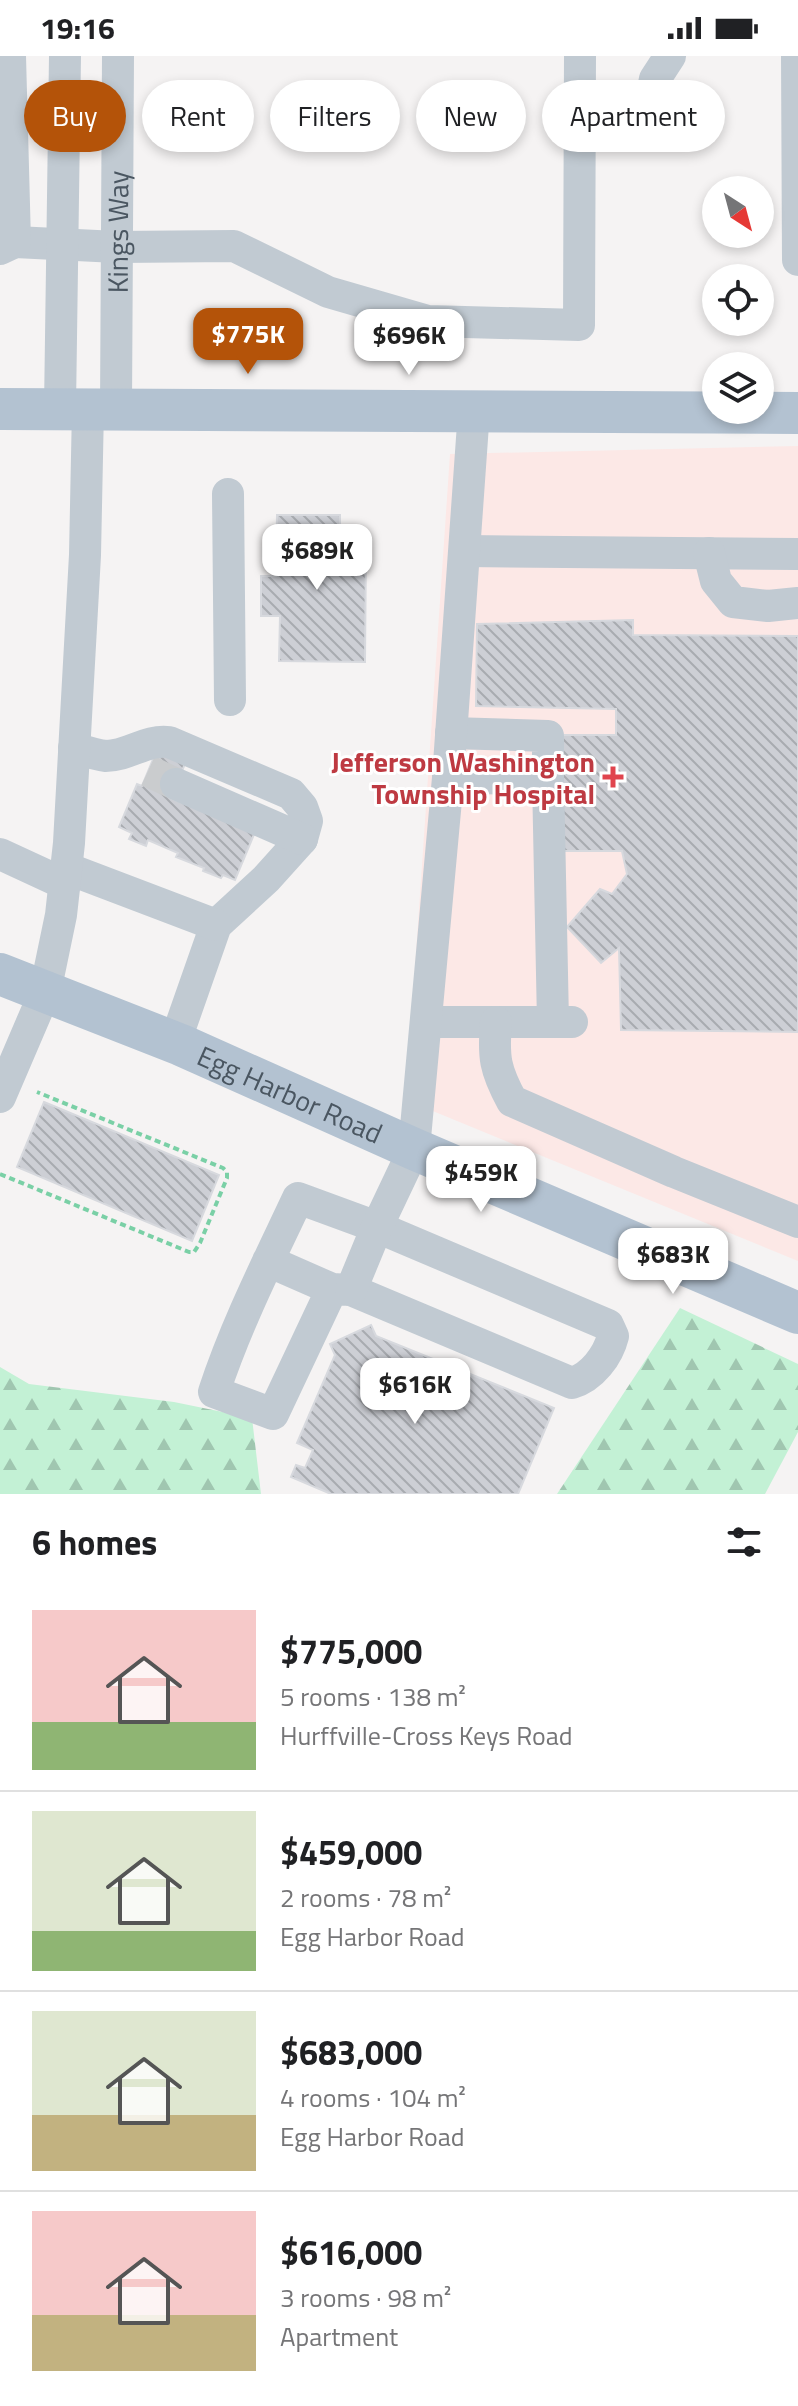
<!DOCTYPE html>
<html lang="en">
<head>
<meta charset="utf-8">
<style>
  :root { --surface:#fff; --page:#f2f2f2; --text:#202124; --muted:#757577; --line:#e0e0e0; --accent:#b45309 }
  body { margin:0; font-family:"Titillium Web",sans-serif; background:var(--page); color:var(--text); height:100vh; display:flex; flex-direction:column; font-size:30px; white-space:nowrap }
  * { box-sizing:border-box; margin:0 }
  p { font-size:26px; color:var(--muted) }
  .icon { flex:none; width:44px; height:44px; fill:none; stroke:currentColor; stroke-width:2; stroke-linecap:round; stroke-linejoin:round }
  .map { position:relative; height:1438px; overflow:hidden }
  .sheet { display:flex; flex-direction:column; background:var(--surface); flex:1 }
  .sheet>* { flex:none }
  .guide { position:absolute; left:24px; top:24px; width:750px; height:72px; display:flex; gap:16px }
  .needle { width:52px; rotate:144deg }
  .buttons { position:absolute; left:702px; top:120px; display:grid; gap:16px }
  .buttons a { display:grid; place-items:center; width:72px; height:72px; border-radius:50%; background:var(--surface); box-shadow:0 4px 12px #0003; font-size:40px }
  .price { position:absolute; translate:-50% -68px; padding:0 18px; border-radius:16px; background:#fff; color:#222; font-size:26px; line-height:52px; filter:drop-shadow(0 2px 4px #0008) }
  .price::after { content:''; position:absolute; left:50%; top:48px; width:24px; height:18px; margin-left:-12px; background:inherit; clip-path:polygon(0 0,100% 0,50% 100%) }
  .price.current { background:var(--accent); color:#fff }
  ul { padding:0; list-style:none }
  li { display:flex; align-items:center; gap:24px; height:200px; padding:0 32px }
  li+li { border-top:2px solid var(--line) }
  li span { display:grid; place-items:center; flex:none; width:224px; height:160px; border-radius:0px; color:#555 }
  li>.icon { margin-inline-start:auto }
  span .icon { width:96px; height:96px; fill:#fffc; stroke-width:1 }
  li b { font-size:34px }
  h2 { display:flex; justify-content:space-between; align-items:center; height:96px; padding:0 32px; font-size:34px }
  .pill { padding:0 28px; border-radius:36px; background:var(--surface); box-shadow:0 4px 12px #0003; font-size:28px; line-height:72px }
  .pill.current { background:var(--accent); color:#fff }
  .status { display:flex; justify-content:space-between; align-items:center; height:56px; padding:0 40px; background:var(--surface); direction:ltr }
  .status svg { height:22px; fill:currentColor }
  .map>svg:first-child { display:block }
</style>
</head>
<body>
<div class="status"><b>19:16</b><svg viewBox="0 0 49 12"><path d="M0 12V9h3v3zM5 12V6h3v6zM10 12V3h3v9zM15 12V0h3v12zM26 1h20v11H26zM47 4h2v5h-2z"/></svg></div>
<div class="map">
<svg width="798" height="1438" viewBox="0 0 798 1438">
  <defs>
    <pattern id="forest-firs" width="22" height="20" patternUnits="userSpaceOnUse" patternTransform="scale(2)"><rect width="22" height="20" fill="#c3f1d5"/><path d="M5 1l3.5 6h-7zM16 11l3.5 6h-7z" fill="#a0c6b0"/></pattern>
    <pattern id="building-back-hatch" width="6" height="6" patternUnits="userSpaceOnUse" patternTransform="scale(2)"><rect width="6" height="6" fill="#cdcfd5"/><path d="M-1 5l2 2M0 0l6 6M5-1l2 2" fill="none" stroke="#a8abb0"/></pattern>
  </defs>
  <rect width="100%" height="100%" fill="#f5f3f3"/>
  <polygon fill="#fce8e6" points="798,390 798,1205 406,1044 450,398"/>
  <g fill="url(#forest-firs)">
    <polygon points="680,1252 798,1308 798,1376 765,1438 557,1438"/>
    <polygon points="0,1311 29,1328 174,1346 252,1362 261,1438 0,1438"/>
  </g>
  <g fill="url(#building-back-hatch)" stroke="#d7d9de" stroke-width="2">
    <polygon points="277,459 340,459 340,489 366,489 365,606 279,605 280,560 261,560 261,520 276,520"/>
    <polygon points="633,564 633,579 798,580 798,976 621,974 619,892 601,907 567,871 600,833 612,838 627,818 622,795 559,795 560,679 616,679 616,653 476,650 477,568"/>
    <polygon points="156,696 185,708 170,742 255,776 235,824 223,819 221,822 203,815 204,812 176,801 178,797 148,784 146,790 129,783 132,777 119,771 137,728 142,730"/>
    <polygon points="44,1046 219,1119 192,1185 17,1111"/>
    <polygon points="371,1269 376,1280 554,1352 518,1438 331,1438 291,1421 296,1409 305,1412 313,1394 297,1387 335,1299 330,1288"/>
  </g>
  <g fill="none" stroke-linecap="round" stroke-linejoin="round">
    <polyline stroke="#caccce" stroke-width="32" stroke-dasharray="32 16" stroke-linecap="butt" points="148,715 176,728"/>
    <polyline stroke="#7ad0a6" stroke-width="4" stroke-dasharray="6 4" stroke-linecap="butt" points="0,1118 189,1196 194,1196 200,1187 227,1122 227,1116 223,1112 37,1036"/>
    <g stroke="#c1cad2" stroke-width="32">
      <polyline points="797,0 798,204"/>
      <polyline points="649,53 655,23 670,0"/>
      <polyline points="15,186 117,191 234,190 328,236 428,265 579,269 580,0"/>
      <polyline points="0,193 15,186 10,0"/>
      <polyline points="60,352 65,0"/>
      <path id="s1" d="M116,352l2,-352"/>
      <polyline points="228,438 230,644"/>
      <polyline points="466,495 798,498"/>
      <polyline points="709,497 716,525 733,546 768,550 798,547"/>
      <polyline points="451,677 548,680 548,723"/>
      <path d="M74,692c10,3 22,7 32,8 23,0 40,-17 63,-14l122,52 11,13 5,14 -5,18 -36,40 -50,46 -41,117"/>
      <polyline points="448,722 548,723 553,966"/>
      <polyline points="176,728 302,783"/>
      <polyline points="0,798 65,828"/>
      <polyline points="66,812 216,869"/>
      <polyline points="427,966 572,966"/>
      <path d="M496,966c-3,35 -1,48 16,79l162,71 124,50"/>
      <polyline points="0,1041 45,936 61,859 69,787 85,499 88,352"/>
      <path d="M268,1205l64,28 19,1 221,93c20,-6 36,-27 41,-47l-5,-11 -231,-98 -79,-29c-30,64 -62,127 -84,194l59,22 59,-125"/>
      <polyline points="351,1234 377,1171 414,1093 448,722 474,354"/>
    </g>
    <g stroke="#b3c2d1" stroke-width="42">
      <polyline points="0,353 798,357"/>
      <path id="s2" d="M0,918l181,71 233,104 384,164"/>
    </g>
  </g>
  <path fill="#e0444e" stroke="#fff" stroke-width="3" d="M609 709h8v8h8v8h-8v8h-8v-8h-8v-8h8z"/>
  <g text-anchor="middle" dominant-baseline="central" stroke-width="6" stroke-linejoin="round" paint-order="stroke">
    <g font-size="28" fill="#4a5661" stroke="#fff">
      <text stroke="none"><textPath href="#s1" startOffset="176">Kings Way</textPath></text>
      <text stroke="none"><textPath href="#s2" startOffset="314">Egg Harbor Road</textPath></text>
    </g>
    <g font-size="28" font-weight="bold" fill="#be3a42" stroke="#fff" text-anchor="end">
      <text x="595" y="705">Jefferson Washington<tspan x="595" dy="32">Township Hospital</tspan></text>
    </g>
  </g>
</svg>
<div class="buttons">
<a><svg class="needle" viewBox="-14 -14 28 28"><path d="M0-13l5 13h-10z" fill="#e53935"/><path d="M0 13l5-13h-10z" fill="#757577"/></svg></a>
<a><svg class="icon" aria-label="locate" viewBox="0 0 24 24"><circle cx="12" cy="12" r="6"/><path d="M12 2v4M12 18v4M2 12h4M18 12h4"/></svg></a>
<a><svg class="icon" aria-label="layers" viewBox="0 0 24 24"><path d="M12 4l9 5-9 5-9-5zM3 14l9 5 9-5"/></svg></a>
</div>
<b class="price current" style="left:248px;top:320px">$775K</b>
<b class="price" style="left:409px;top:321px">$696K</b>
<b class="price" style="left:317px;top:536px">$689K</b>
<b class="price" style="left:481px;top:1158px">$459K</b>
<b class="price" style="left:673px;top:1240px">$683K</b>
<b class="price" style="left:415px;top:1370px">$616K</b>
<div class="guide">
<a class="pill current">Buy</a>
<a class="pill">Rent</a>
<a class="pill">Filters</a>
<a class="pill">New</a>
<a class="pill">Apartment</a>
</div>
</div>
<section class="sheet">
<h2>6 homes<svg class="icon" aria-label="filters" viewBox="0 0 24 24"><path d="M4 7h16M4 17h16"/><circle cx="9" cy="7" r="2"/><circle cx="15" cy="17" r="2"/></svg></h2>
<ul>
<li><span style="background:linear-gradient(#f6c9c9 70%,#8fb573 0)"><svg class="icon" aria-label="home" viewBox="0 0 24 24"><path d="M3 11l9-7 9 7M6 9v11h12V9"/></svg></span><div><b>$775,000</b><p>5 rooms · 138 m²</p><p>Hurffville-Cross Keys Road</p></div></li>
<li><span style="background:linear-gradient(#dfe7d0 75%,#8fb573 0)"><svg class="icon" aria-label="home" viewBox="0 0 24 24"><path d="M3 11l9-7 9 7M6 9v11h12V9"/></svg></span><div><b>$459,000</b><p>2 rooms · 78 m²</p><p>Egg Harbor Road</p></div></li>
<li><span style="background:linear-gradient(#dfe7d0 65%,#c2b280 0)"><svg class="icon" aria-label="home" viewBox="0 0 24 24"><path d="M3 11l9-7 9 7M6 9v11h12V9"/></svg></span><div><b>$683,000</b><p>4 rooms · 104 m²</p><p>Egg Harbor Road</p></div></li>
<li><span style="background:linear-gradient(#f6c9c9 65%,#c2b280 0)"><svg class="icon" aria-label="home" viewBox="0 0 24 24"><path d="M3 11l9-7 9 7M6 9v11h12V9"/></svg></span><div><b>$616,000</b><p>3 rooms · 98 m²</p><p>Apartment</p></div></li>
</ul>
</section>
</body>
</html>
